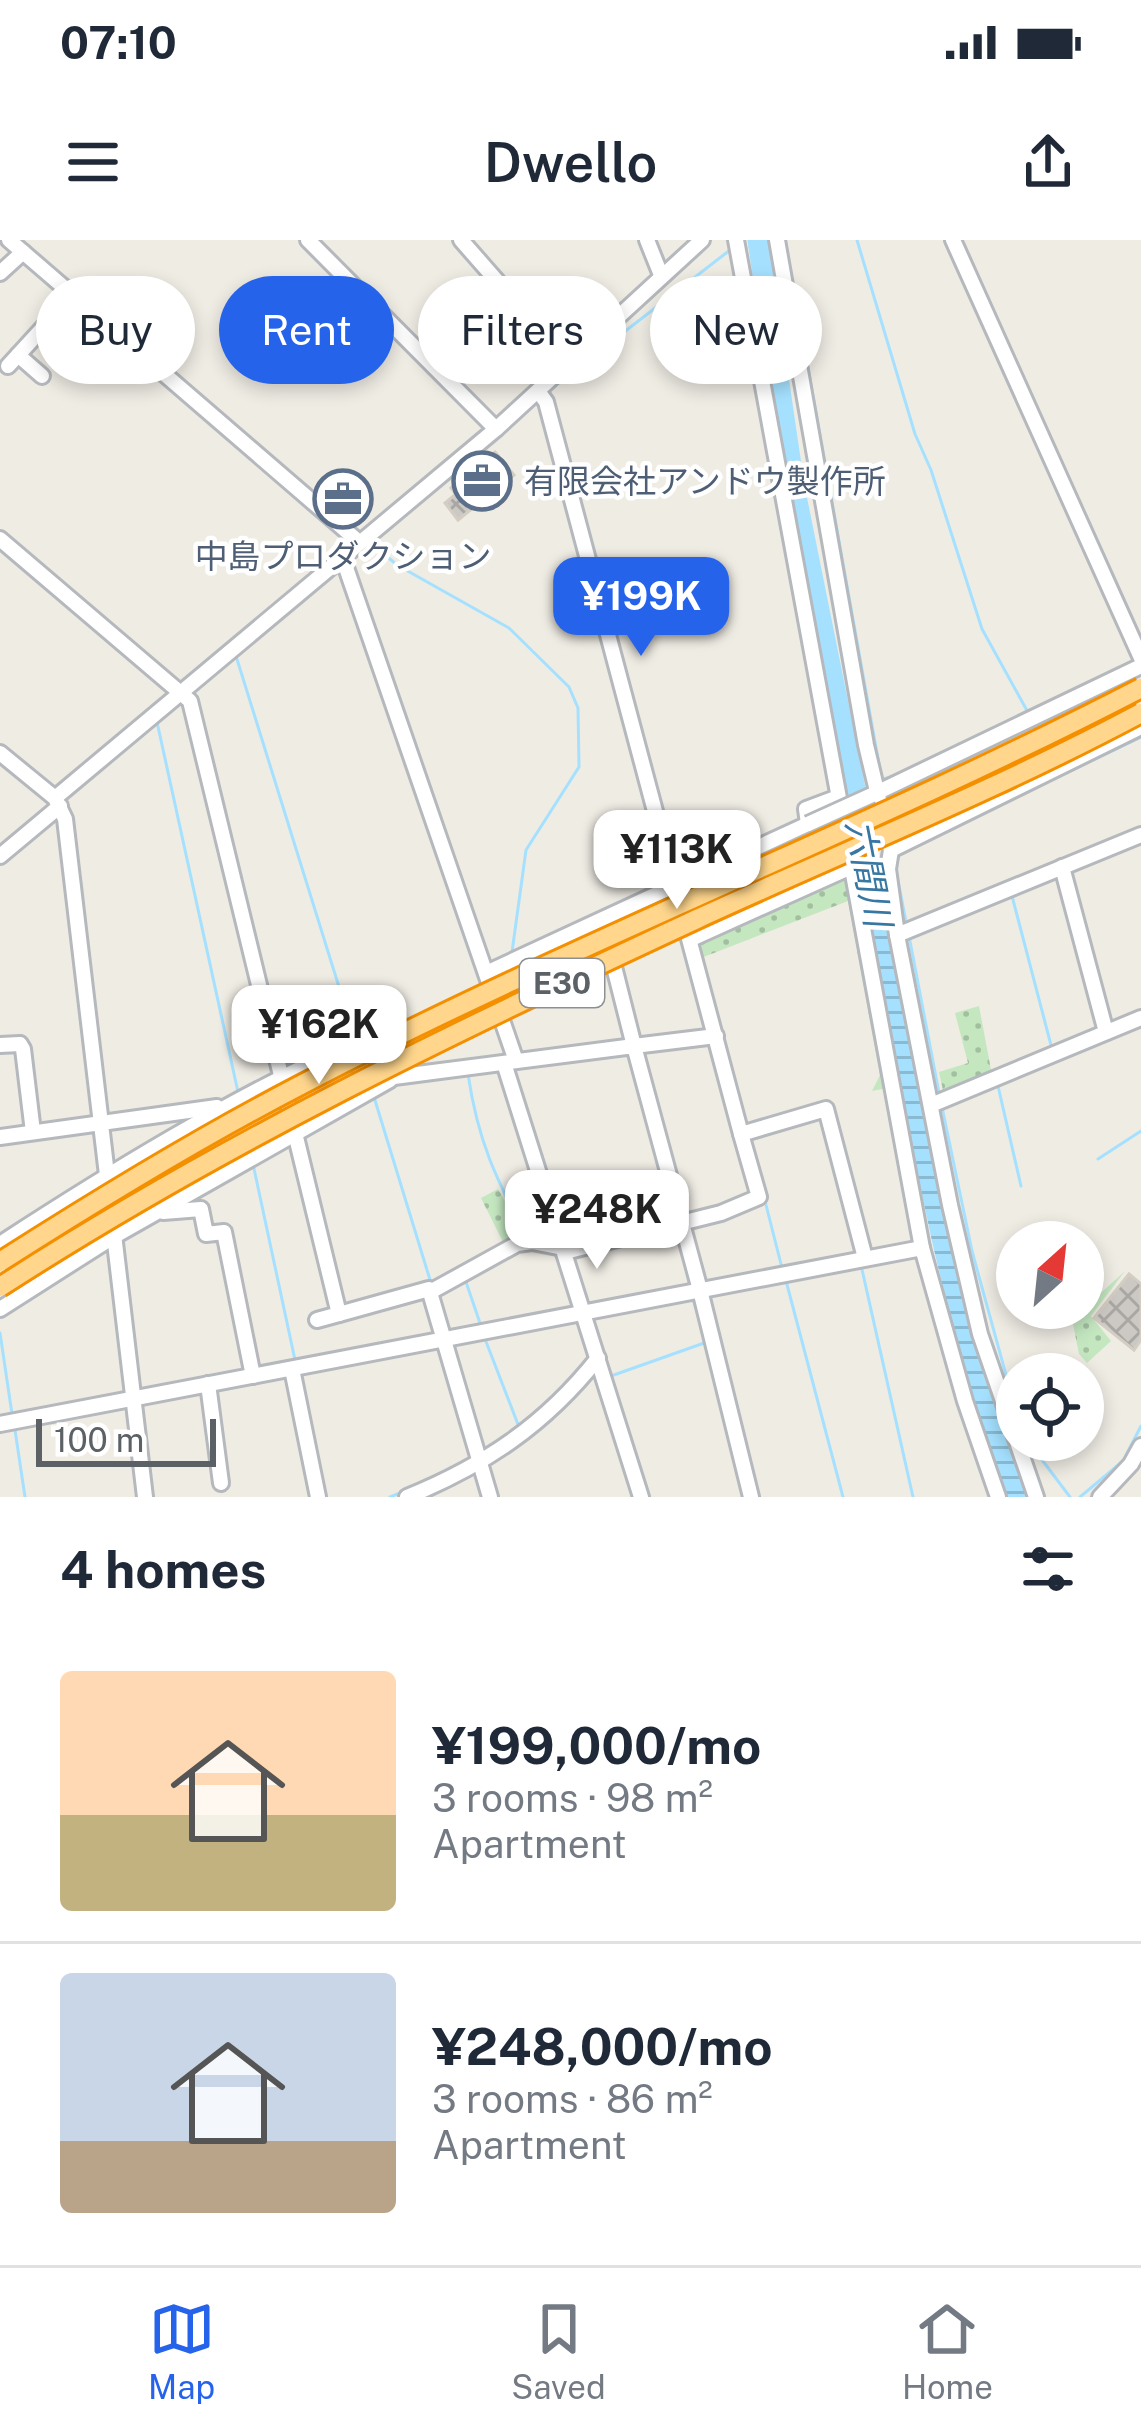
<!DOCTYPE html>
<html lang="en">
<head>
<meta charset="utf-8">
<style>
  :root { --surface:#fff; --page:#f2f2f3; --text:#1f2937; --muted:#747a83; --line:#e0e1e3; --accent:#2563eb }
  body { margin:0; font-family:"Public Sans","Noto Sans JP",sans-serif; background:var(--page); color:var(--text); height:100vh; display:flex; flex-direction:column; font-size:45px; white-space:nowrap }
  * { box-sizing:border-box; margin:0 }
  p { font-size:39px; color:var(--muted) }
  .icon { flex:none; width:66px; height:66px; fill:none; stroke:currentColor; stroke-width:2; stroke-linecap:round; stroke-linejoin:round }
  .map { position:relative; height:1257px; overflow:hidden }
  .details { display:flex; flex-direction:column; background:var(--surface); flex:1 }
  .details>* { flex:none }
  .guide { position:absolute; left:36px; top:36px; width:1071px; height:108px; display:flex; gap:24px }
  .needle { width:78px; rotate:27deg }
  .buttons { position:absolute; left:996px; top:981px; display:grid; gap:24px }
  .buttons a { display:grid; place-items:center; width:108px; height:108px; border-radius:50%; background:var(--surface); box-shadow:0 6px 18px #0003; font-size:60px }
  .scale { position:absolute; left:36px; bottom:30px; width:180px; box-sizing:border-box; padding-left:12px; border:6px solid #5c6165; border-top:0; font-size:33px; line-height:42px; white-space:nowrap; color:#5c6165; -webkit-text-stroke:9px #fff; paint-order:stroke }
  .price { position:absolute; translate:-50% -102px; padding:0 27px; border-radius:24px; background:#fff; color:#222; font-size:39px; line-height:78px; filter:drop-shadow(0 3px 6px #0008) }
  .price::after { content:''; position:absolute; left:50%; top:72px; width:36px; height:27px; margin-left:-18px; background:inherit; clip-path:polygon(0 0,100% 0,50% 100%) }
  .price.current { background:var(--accent); color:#fff }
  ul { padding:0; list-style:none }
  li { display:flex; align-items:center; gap:36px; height:300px; padding:0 60px }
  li+li { border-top:3px solid var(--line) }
  li span { display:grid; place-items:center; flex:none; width:336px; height:240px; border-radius:12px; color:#555 }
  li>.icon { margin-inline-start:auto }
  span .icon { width:144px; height:144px; fill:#fffc; stroke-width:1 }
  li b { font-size:51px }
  h2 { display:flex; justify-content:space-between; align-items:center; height:144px; padding:0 60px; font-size:51px }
  .pill { padding:0 42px; border-radius:54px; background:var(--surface); box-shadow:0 6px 18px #0003; font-size:42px; line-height:108px }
  .pill.current { background:var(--accent); color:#fff }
  .status { display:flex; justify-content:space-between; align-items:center; height:84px; padding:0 60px; background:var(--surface); direction:ltr }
  .status svg { height:33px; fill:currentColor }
  header { display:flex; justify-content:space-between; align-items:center; height:156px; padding:0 60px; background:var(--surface); font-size:54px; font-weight:600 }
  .tabs { display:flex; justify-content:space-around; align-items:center; height:168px; border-top:3px solid var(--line); background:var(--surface); font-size:33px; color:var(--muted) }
  .tabs a { display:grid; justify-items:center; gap:6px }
  .tabs .current { color:var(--accent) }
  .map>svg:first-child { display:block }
</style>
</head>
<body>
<div class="status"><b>07:10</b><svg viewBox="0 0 49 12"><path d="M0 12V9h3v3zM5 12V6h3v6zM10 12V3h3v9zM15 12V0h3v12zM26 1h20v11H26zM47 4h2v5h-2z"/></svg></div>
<header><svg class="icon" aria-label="menu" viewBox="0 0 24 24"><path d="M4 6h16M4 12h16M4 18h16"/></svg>Dwello<svg class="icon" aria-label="share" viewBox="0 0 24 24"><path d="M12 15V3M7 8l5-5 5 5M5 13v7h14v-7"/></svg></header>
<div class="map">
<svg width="1141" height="1257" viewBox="0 0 1141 1257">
  <defs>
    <pattern id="green-dots" width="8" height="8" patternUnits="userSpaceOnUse" patternTransform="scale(3)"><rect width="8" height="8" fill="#c4e7c0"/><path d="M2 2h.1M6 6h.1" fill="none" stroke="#a2bfa0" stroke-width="1.8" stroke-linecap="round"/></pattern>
    <pattern id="water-rules" width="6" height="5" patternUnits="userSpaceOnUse" patternTransform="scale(3)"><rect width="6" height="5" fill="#a5e1ff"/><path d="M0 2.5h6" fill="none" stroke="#8abad2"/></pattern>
    <pattern id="building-cross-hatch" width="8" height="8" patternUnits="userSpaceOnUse" patternTransform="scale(3)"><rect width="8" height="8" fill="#ccc9c4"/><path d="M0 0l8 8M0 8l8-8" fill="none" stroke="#a9a7a3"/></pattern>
  </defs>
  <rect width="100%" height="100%" fill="#efece4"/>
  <g fill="url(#green-dots)">
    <polygon points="847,634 887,848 872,851 880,835 848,661 701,718 698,704"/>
    <polygon points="979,766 992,835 944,855 939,832 968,823 955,773"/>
    <polygon points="498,949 526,999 506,1008 481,958"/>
    <polygon points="1125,1031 1091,1076 1111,1101 1087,1123 1079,1114 1072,1079"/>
  </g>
  <path fill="url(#water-rules)" d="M876,614c16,103 37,205 58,307 24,114 49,229 95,336h-22c-34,-82 -55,-170 -75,-256 -28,-126 -50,-253 -73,-380z"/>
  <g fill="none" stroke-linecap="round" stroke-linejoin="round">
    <g stroke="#a5e1ff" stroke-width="3">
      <polyline points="785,0 882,541"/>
      <polyline points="857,0 915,194 931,230 982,389 1030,476"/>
      <polyline points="750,7 758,6"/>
      <polyline points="548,151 730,10"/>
      <polyline points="216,169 313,253"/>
      <polyline points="370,302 397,325 509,388 569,447 578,468 579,527 526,610 512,712"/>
      <polyline points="236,416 358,808"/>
      <polyline points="157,482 238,852"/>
      <polyline points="1064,534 1141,497"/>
      <polyline points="884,539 903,533"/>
      <polyline points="895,625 907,687"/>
      <polyline points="1012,656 1052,809"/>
      <polyline points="909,696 940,858"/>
      <polyline points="495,782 507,818"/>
      <path d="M468,834c10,68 28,105 60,165"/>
      <polyline points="998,846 1021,946"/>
      <polyline points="374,857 431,1043"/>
      <polyline points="942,867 972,1011 1017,1175"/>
      <polyline points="1098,919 1141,891"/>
      <polyline points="253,924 295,1120"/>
      <polyline points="765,961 782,1028"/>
      <polyline points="679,993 690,1047"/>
      <polyline points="500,1021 524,1009"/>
      <polyline points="861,1025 913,1257"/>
      <polyline points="577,1033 587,1063"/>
      <polyline points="785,1037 843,1257"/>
      <polyline points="465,1039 481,1086"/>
      <polyline points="692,1056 702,1087"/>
      <polyline points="592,1078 649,1257"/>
      <polyline points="0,1093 12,1174"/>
      <polyline points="485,1099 519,1187"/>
      <polyline points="611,1136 707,1102"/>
      <polyline points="15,1190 25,1257"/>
      <polyline points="1027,1200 1070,1257"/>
      <polyline points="148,1229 152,1257"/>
      <polyline points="390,1257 405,1251"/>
      <polyline points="1080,1257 1123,1221 1141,1186"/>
    </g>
    <polyline stroke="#a5e1ff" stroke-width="21" points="758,0 794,246 874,643"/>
  </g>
  <g fill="url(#building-cross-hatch)" stroke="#d4cdc3" stroke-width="3">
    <polygon points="495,212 514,235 458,280 445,263 456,254 451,248"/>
    <polygon points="338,238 365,261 350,279 323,256"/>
    <polygon points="1129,1034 1141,1044 1141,1100 1134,1110 1094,1078"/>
  </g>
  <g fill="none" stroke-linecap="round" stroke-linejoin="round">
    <defs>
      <g id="minor">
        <polyline points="9,0 359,302"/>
        <polyline points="308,0 496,189"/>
        <polyline points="461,0 569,123"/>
        <polyline points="647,0 661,35"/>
        <polyline points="736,0 922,1008 965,1161 998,1257"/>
        <polyline points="777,0 866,505 891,610 888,629 897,695 950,965 980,1094 1036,1257"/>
        <polyline points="953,0 1141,418"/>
        <polyline points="0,33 23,12"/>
        <polyline points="18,115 42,136"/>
        <polyline points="8,126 73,55"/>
        <polyline points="538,151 546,162 741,894 826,869 865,1018"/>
        <polyline points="0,299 190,461 339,1074 429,1049 490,1257"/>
        <polyline points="342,316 516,821"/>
        <polyline points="0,513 55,558 65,579 145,1257"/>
        <polyline points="872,555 1141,426"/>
        <polyline points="55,558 496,189 702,0"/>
        <polyline points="891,610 1141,487"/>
        <polyline points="0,616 60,566"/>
        <polyline points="1062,627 1106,792"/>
        <polyline points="897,695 1141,595"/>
        <polyline points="691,699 851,627"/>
        <polyline points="610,711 634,806 716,796"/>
        <polyline points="486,733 808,584 806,569 838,557"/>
        <polyline points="0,805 20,804 23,809 33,892"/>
        <path d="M337,810c18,15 33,27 57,27l240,-31 66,244 51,207"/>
        <polyline points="504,823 641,1257"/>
        <polyline points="931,865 1141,778"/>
        <polyline points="0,897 217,867"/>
        <polyline points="163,972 201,969 206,994 224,992 253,1136"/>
        <path d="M0,1004c112,-73 227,-143 349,-199"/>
        <polyline points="565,1012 721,973 759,957 741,894"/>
        <polyline points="430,1052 517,1004 532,1002 563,1008"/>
        <polyline points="0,1069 113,997 390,840"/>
        <polyline points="317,1080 339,1074"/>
        <polyline points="292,1129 318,1257"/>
        <polyline points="208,1144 221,1243"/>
        <polyline points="0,1184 922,1008"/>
        <path d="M407,1257c78,-32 138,-72 191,-139"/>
        <polyline points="1100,1257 1131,1224 1141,1206"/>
      </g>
    </defs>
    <use href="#minor" stroke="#b5b8bc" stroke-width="20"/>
    <use href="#minor" stroke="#fff" stroke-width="14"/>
    <defs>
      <polyline id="minor-bridge" points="808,584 872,555"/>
      <g id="highway-bridge">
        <path d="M0,1022c97,-62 195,-122 297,-175 276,-145 568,-256 844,-399"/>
        <path d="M0,1047c221,-143 458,-257 697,-368 148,-68 300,-129 444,-206"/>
      </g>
    </defs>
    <use href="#minor-bridge" stroke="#b5b8bc" stroke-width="20" stroke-linecap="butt"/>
    <use href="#highway-bridge" stroke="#f48f00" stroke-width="24" stroke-linecap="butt"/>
    <use href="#minor-bridge" stroke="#fff" stroke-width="14"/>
    <use href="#highway-bridge" stroke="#ffd68c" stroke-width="18"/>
  </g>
  <defs>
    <symbol id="office-ring" viewBox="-11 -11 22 22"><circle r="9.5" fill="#fff" stroke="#5c6f8a" stroke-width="1.5"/><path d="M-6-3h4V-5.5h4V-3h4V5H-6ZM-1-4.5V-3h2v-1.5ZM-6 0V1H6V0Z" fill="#5c6f8a"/></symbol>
  </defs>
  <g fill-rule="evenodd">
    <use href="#office-ring" x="449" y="208" width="66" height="66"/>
    <use href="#office-ring" x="310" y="226" width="66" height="66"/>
  </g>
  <g text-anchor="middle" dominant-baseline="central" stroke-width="9" stroke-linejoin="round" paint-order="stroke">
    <rect fill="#fff" stroke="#8d9093" stroke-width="3" x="520" y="719" width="84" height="48" rx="9"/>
    <g font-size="30" font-weight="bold" fill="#5c6165">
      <text x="562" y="743">E30</text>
    </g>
    <g font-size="33" fill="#4e5e75" stroke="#fff" text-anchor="start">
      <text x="524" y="241">有限会社アンドウ製作所</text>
      <text x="343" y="316" text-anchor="middle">中島プロダクション</text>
    </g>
    <g font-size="36" font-style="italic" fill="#3977a3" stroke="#fff">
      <text transform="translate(869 633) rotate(79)">六間川</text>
    </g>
  </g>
</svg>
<div class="buttons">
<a><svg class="needle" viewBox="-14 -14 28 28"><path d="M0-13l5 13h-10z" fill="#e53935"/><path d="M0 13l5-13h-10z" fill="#747a83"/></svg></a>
<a><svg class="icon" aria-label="locate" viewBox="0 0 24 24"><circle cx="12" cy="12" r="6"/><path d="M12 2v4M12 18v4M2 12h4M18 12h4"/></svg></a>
</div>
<div class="scale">100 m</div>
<b class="price current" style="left:641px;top:419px">¥199K</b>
<b class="price" style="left:677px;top:672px">¥113K</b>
<b class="price" style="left:319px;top:847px">¥162K</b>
<b class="price" style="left:597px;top:1032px">¥248K</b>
<div class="guide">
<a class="pill">Buy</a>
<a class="pill current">Rent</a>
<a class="pill">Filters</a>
<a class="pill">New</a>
</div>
</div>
<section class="details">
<h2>4 homes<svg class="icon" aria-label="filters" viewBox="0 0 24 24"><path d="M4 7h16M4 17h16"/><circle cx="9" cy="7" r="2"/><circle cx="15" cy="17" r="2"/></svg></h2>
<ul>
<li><span style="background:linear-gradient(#ffd9b3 60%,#c2b280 0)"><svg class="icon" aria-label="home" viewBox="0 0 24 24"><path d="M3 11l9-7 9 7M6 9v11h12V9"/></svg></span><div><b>¥199,000/mo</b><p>3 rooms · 98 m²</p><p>Apartment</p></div></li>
<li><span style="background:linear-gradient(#c9d6e8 70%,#b9a48a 0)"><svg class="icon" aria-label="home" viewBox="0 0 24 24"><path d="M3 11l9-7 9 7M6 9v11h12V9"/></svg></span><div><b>¥248,000/mo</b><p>3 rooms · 86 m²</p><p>Apartment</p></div></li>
</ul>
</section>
<nav class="tabs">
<a class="current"><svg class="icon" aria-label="map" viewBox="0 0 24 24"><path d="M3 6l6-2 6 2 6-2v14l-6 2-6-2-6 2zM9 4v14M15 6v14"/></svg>Map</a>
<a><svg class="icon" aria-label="saved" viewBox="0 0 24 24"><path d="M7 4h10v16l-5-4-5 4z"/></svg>Saved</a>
<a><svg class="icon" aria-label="home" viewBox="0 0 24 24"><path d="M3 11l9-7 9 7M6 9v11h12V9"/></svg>Home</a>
</nav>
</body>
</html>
